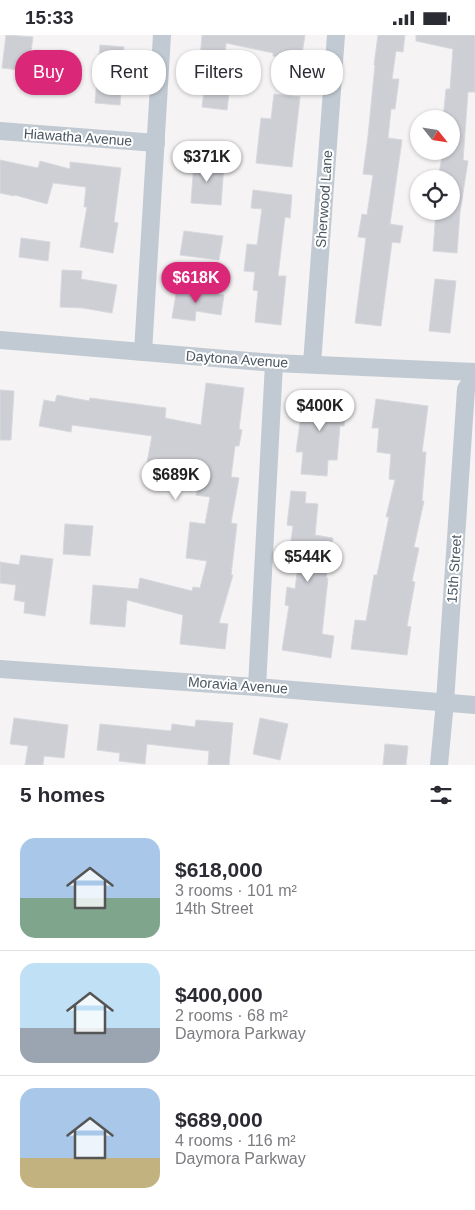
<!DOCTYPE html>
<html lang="en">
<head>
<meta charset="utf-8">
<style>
  :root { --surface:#fff; --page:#f2f2f3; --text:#2b2b33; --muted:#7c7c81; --line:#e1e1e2; --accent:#db2777 }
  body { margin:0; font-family:Helvetica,sans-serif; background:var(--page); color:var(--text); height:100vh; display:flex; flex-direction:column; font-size:19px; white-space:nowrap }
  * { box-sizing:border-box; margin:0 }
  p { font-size:16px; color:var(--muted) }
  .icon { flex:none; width:28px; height:28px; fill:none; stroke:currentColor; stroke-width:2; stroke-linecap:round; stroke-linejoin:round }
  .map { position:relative; height:730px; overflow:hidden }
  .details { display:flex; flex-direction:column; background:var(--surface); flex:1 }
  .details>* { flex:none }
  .top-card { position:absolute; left:15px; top:15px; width:445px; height:45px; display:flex; gap:10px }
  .needle { width:32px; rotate:120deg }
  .tools { position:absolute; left:410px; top:75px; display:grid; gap:10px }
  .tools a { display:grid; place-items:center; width:50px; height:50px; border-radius:50%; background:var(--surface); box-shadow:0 1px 4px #0004; font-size:25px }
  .price { position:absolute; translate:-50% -42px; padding:0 11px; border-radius:18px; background:#fff; color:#222; font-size:16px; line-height:32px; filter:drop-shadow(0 1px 2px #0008) }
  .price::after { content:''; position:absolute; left:50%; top:30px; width:15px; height:11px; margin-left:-8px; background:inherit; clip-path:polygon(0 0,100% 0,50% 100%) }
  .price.selected { background:var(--accent); color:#fff }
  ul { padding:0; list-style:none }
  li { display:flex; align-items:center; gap:15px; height:125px; padding:0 20px }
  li+li { border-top:1px solid var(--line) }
  li span { display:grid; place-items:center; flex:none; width:140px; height:100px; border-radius:15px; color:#555 }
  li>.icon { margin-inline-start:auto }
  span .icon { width:60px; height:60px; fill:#fffc; stroke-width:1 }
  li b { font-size:21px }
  h2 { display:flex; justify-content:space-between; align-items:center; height:60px; padding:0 20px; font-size:21px }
  .tag { padding:0 18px; border-radius:20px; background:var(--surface); box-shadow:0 1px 4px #0004; font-size:18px; line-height:45px }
  .tag.selected { background:var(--accent); color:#fff }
  .status { display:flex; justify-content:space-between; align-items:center; height:35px; padding:0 25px; background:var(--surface); direction:ltr }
  .status svg { height:14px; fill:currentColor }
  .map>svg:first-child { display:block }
</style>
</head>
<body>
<div class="status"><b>15:33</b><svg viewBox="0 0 49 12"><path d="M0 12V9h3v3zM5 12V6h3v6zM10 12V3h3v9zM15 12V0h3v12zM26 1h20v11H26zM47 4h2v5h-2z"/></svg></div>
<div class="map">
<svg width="475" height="730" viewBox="0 0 475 730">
  <rect width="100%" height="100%" fill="#f5f3f3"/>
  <g fill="#cdcfd5" stroke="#d7d9de">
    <polygon points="6,0 33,2 28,36 2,33"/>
    <polygon points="202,0 305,0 301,25 273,21 273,18 226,8 223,40 231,41 227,75 202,72 208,24 200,24"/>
    <polygon points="378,0 405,0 403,17 396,16 392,44 399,44 395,74 391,74 388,103 402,105 390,189 403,191 400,208 392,207 381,291 355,288 366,203 358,202 362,179 367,180 373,140 363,139 368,101 375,30 374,30"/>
    <polygon points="416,0 475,0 475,57 468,57 463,125 468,126 460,177 457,218 433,216 436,176 451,176 451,144 438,144 443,116 451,116 451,84 443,84 446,54 450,54 453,14 416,6"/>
    <polygon points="100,10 124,12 120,70 95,68"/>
    <polygon points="274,59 300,62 292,132 256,128 261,83 271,84"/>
    <polygon points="0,125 38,133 40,126 70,134 70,127 121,133 114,187 118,188 113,218 80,212 87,172 84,172 86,152 53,148 47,169 15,160 14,161 0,158"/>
    <polygon points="194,126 224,129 221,170 191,168"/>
    <polygon points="253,155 292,160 290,183 285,182 278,241 286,241 281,290 255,287 258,256 253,255 255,237 244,236 247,209 257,210 262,174 251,173"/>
    <polygon points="184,196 223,201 219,225 180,220"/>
    <polygon points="21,203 50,207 48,226 19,222"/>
    <polygon points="62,235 82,236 81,244 117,250 112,278 83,273 60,272"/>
    <polygon points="435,244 456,246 450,298 429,296"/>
    <polygon points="177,253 224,260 221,280 196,276 195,286 172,283"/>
    <polygon points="206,348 244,353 239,394 242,395 239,411 235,411 231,442 239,443 231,488 237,489 231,540 233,540 219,588 228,589 225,614 180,609 183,580 127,565 125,592 90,589 93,550 138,554 140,543 192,556 193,552 200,553 207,526 186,523 190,487 205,489 210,462 196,460 199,447 145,438 152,401 72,390 71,397 39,391 44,365 55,367 57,360 89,366 90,363 166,373 165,383 201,390"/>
    <polygon points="0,355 14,356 11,405 0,405"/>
    <polygon points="304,358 348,363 344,391 340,391 337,425 328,425 327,441 301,439 303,417 296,417"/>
    <polygon points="376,364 428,371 422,417 426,417 422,466 424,466 414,512 419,513 412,546 415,547 407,591 411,592 407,620 351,614 355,585 366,586 374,540 377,540 389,482 386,482 395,445 389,444 391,419 377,417 379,393 372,393"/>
    <polygon points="291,456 306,457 305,468 318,469 315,500 333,503 326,543 328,543 322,599 334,601 331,623 282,615 289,571 285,570 287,552 295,554 300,515 290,513 293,491 287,490"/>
    <polygon points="65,489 93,491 90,521 63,519"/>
    <polygon points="21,520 53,524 45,581 24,578 25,567 14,565 16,550 0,548 0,527 19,530"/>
    <polygon points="14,683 68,690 64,723 44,721 43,730 25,730 28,711 10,709"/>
    <polygon points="260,683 288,689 280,725 253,719"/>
    <polygon points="196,685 233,688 229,730 208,730 209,716 147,709 145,729 119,726 120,718 97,715 100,689 171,696 172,689 195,692"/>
    <polygon points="385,709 408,711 406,730 383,730"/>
  </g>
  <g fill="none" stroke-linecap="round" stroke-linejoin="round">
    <g stroke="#c1cad2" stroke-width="18">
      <polyline points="0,96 156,108"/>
      <polyline points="0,305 274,328 475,337"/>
      <polyline points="143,317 162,0"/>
      <polyline points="312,329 336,0"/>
      <polyline points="0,634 257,652 475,670"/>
      <polyline points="257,652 274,328"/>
      <polyline points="439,730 445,667 466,354 475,341"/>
    </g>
  </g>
  <g text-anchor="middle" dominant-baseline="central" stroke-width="4" stroke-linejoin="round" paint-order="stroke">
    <g font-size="14" fill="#4a5661" stroke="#fff">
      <text transform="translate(78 102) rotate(4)">Hiawatha Avenue</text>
      <text transform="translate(324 164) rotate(-86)">Sherwood Lane</text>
      <text transform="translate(237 324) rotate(4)">Daytona Avenue</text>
      <text transform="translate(454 534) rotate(-86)">15th Street</text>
      <text transform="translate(238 650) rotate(4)">Moravia Avenue</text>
    </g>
  </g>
</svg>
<div class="tools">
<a><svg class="needle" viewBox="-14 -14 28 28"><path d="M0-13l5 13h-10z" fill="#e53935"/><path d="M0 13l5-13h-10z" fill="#7c7c81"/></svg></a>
<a><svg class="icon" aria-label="locate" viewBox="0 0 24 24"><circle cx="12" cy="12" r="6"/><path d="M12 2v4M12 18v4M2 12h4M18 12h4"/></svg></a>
</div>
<b class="price" style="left:207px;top:148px">$371K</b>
<b class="price selected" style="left:196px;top:269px">$618K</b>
<b class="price" style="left:320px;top:397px">$400K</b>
<b class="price" style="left:176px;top:466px">$689K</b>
<b class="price" style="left:308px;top:548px">$544K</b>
<div class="top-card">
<a class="tag selected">Buy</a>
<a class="tag">Rent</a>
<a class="tag">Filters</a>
<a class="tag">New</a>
</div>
</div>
<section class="details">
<h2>5 homes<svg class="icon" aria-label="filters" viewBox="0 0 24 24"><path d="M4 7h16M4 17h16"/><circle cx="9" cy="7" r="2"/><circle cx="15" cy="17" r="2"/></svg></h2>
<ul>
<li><span style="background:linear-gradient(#a9c7e8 60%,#7fa58c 0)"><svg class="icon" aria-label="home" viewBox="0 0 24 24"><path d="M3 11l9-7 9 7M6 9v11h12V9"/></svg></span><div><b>$618,000</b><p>3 rooms · 101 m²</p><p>14th Street</p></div></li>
<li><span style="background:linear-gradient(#bfe0f5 65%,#9aa5b1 0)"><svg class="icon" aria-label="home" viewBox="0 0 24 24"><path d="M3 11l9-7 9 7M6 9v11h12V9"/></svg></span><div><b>$400,000</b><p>2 rooms · 68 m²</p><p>Daymora Parkway</p></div></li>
<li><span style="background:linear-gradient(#a9c7e8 70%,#c2b280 0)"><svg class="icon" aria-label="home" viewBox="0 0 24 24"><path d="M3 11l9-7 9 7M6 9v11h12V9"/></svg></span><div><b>$689,000</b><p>4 rooms · 116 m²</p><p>Daymora Parkway</p></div></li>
</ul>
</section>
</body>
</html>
